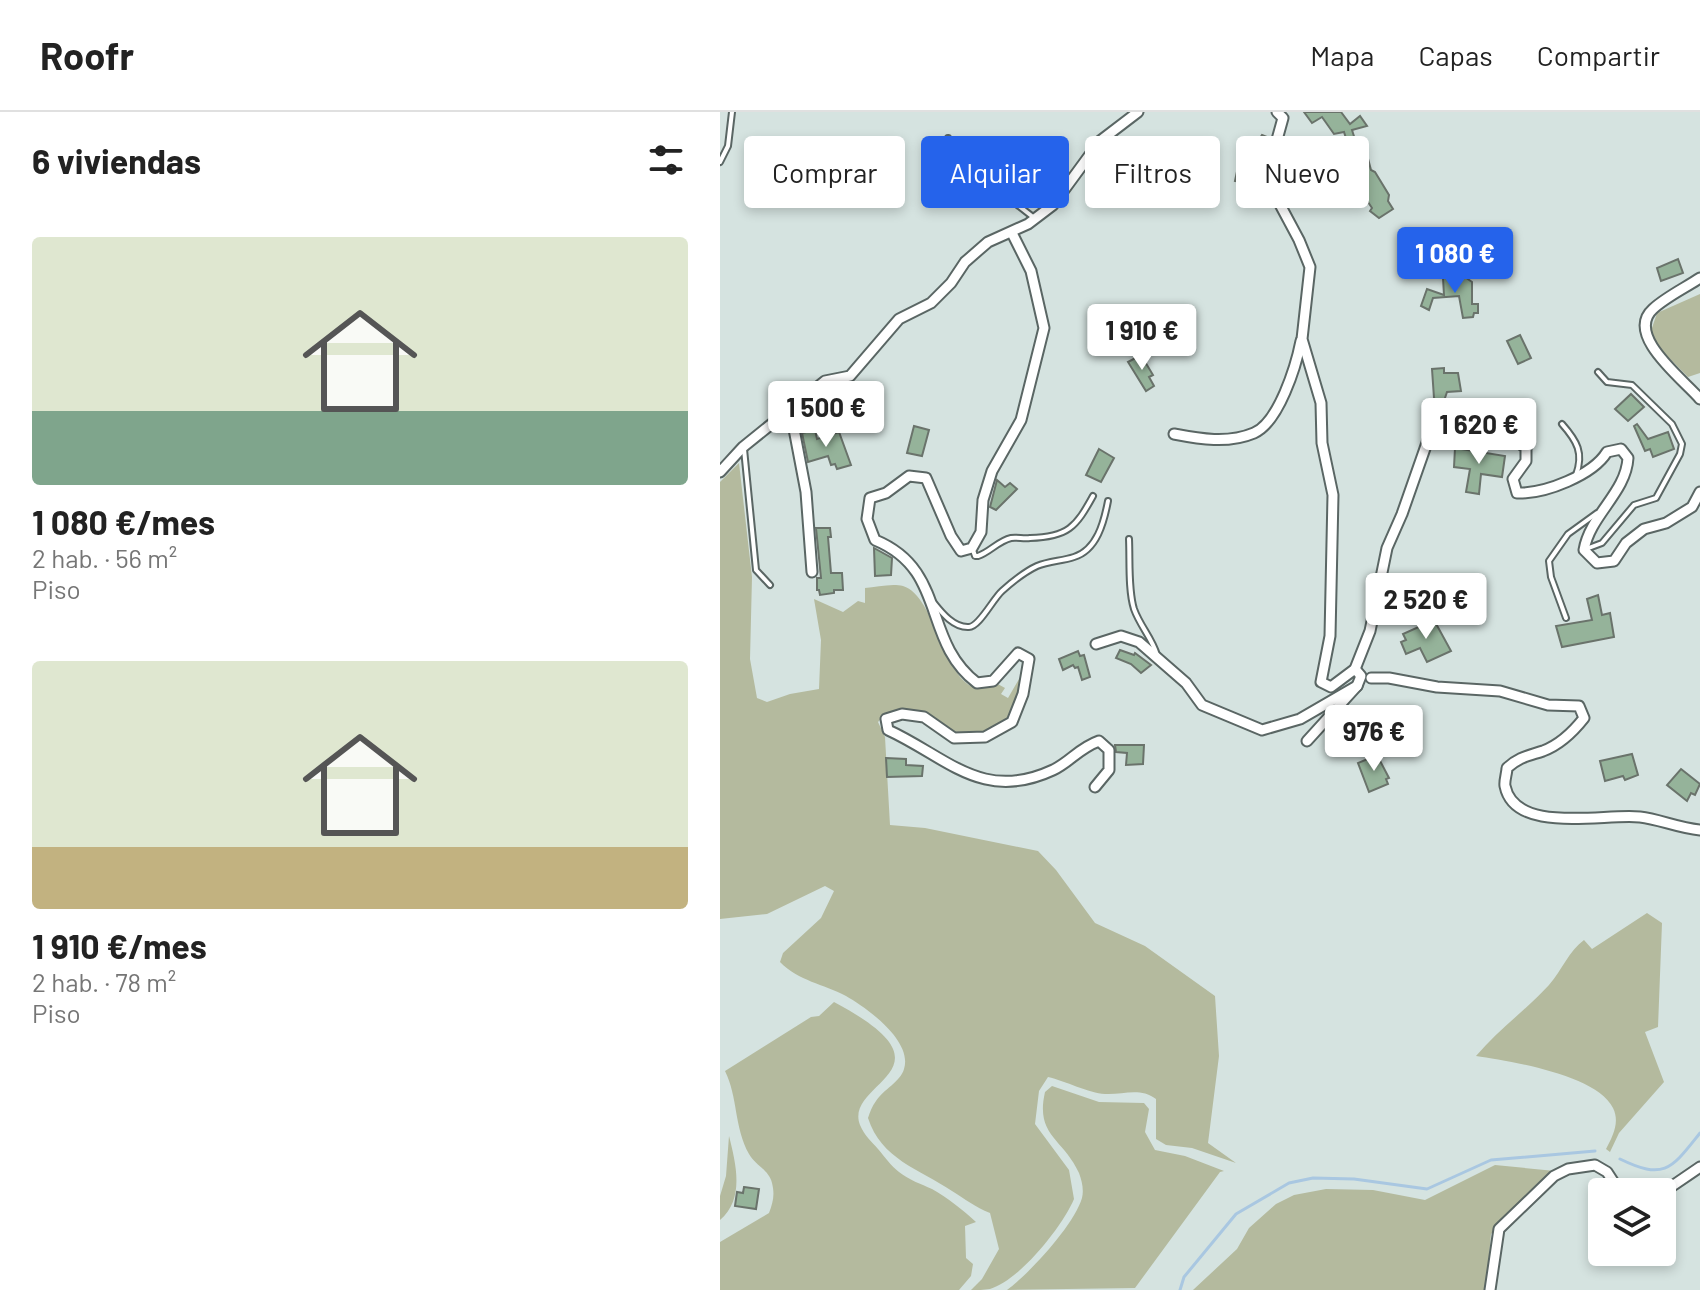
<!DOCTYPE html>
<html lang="es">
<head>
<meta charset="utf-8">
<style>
  :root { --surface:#fff; --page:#f6f6f6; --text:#222; --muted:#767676; --line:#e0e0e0; --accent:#2563eb }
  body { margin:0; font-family:Barlow,sans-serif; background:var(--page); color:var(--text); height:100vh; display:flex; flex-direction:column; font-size:30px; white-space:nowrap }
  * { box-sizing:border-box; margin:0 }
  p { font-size:26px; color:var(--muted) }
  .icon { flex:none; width:44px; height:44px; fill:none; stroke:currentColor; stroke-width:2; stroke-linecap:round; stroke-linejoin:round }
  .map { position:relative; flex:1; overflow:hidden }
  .drawer { display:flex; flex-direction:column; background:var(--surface); width:720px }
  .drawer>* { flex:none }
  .banner { position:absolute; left:24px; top:24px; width:760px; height:72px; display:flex; gap:16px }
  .buttons { position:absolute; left:868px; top:1066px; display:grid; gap:16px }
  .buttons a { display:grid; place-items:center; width:88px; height:88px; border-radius:8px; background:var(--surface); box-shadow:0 4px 12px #0003; font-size:40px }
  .price { position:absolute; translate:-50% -68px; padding:0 18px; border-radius:8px; background:#fff; color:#222; font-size:26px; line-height:52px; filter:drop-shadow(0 2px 4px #0008) }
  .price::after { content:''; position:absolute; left:50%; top:48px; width:24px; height:18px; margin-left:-12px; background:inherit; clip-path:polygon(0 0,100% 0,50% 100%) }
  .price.selected { background:var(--accent); color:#fff }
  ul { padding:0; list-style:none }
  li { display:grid; align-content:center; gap:16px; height:424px; padding:0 32px }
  li span { display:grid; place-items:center; height:248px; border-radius:8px; color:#555 }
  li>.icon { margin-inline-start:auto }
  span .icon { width:144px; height:144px; fill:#fffc; stroke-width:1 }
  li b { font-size:34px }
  h2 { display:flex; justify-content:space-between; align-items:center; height:96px; padding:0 32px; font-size:34px }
  .pill { padding:0 28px; border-radius:8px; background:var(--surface); box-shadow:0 4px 12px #0003; font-size:28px; line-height:72px }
  .pill.selected { background:var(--accent); color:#fff }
  header { display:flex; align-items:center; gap:48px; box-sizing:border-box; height:112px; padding:0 40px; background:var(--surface); border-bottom:2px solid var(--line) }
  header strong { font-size:38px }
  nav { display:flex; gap:44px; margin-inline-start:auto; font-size:28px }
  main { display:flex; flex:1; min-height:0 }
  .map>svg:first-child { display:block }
</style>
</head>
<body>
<header>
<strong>Roofr</strong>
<nav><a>Mapa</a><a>Capas</a><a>Compartir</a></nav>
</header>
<main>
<section class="drawer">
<h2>6 viviendas<svg class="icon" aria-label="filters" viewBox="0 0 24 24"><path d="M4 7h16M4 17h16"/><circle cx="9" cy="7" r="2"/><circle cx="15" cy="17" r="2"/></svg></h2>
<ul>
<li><span style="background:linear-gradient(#dfe7d0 70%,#7fa58c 0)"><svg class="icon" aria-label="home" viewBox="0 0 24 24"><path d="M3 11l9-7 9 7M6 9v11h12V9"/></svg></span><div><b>1 080 €/mes</b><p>2 hab. · 56 m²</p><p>Piso</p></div></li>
<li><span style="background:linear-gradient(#dfe7d0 75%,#c2b280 0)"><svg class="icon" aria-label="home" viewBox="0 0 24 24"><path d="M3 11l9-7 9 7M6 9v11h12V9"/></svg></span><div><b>1 910 €/mes</b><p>2 hab. · 78 m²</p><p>Piso</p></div></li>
</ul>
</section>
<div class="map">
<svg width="980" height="1178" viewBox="0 0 980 1178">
  <rect width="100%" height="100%" fill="#d5e3e0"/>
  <g fill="#b4ba9e">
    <polygon points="980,182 980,261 968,265 938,235 931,219 937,201"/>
    <path d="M19,351l13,114 -2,82 7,39 10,4 23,-8 29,-5 2,-49 -7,-41 29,13 15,-11 7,2v-15c12,-1 27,-5 38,-2 38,11 43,128 93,97l9,5 -4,6 7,4 18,-31 -5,21 -14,33 -24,12 -28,2 -51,-25 -19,4 -7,8 7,15 5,88 35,3 113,23 18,19 39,53 50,23 70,50 4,60 -11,87 28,20 -44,-15 -26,-3 -10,-6v-40c-16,-12 -33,-4 -51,-5 -16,-1 -40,-13 -57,-17l-9,14 -4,33 34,46 5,29c-12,28 -54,81 -84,90 -6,1 -13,1 -19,1l11,-11 17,-30 -9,-36c-15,-6 -25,-14 -38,-22 -33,-22 -71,-32 -84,-73 2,-6 4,-12 8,-17 7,-11 25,-20 28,-32 9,-28 -37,-61 -58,-73 -23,-12 -47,-15 -66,-34l3,-9 38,-35 13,-27 -9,-5 -58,28 -47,5v-437z"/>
    <path d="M927,801l15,10 -4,104 -13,5 19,50 -45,51 -9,19 -4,-3c7,-13 14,-27 7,-41 -16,-33 -103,-47 -137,-52 22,-26 50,-46 73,-71 13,-15 20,-34 35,-45l8,9z"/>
    <path d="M114,890c130,69 9,79 26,123 4,10 12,17 18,24 7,8 13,17 21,23 10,8 22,12 33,17 16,9 31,21 44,33l-11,4 1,32 7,6 -2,12 -12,14h-239v-48l49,-29c4,-11 6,-18 3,-30 -3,-13 -17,-18 -23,-29 -15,-27 -11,-57 -24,-83l86,-54 8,-1z"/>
    <path d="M332,974l47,16 45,1 5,6 -4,23 10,18 30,6 39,15 -4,1 -85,116 -128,2c23,-17 67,-65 75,-92 2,-8 0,-17 -3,-25 -16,-35 -44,-37 -34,-81z"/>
    <path d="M9,1024c7,28 16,63 -9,84v-24l6,-20z"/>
    <polygon points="775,1053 835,1059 771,1122 766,1178 473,1178 517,1137 529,1116 556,1092 574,1083 606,1077 653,1078 705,1088"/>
  </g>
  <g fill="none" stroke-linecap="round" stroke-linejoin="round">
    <g stroke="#a9c7e1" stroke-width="3">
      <path d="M900,1047c45,22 52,9 80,-26"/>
      <polyline points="460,1178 464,1165 516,1102 569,1071 593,1066 634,1067 707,1077 771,1048 875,1039"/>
    </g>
  </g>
  <g fill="#95b39a" stroke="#6a736b" stroke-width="2">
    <polygon points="584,0 621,0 630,12 640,4 647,14 632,18 638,37 630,39 624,20 614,22 602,5 592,11"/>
    <polygon points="542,23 547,25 538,45 536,57 532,57 530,72 515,69 522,36 532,38"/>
    <polygon points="646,39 651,58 655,60 669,83 668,89 673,97 659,106 650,99 652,96 620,48"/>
    <polygon points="412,72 439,80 434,94 408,86"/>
    <polygon points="688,119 703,124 701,134 706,136 701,150 683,143 688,130 684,128"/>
    <polygon points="958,147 963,161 941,169 937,156"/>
    <polygon points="745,165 752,170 752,192 758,192 758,201 754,201 753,205 743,206 739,184 713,186 709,198 701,194 707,177 724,183 723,166"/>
    <polygon points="800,223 811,246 798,252 787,229"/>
    <polygon points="421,243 433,263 429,265 434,274 426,279 408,250"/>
    <polygon points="724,256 724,261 738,261 741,279 727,280 724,289 719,290 714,286 712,257"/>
    <polygon points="911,282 924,295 908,309 895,297"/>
    <polygon points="783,293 795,302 801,300 813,308 802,322 775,301"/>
    <polygon points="917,312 928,327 948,320 954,337 933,345 930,337 925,339 914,314"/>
    <polygon points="194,314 209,318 202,344 187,341"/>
    <polygon points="95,318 97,327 119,320 131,353 117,357 115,352 111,353 108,344 88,350 82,321"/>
    <polygon points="735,336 785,344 782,365 761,362 759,382 746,380 750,357 734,355"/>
    <polygon points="379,337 394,346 381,370 366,363"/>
    <polygon points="277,368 285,375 290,371 297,377 276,398 270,395"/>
    <polygon points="96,416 110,416 111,425 108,425 111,461 122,461 123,478 114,478 114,481 100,483 99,478 97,478 97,466 101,466"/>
    <polygon points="154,436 172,446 171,463 155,464"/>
    <polygon points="878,483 882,503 890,501 894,525 842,535 836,514 872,508 867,487"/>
    <polygon points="714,508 731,539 707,550 700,536 686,542 681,530 686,528 683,522"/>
    <polygon points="400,538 414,543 415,541 431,553 421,561 411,552 396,546"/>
    <polygon points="358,539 360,544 364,543 370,565 362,568 358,555 355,556 353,553 343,558 339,547"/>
    <polygon points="395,633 424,633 423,652 406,653 407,641 396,640"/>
    <polygon points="912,642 918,663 905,668 903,664 885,669 880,649"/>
    <polygon points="657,643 669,666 666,667 668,672 649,680 638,651"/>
    <polygon points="166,646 186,647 186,653 203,654 202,664 167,665"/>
    <polygon points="961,657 980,672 975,683 971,681 967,689 947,673"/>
    <polygon points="24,1075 39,1077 36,1097 15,1094 17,1080 23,1081"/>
  </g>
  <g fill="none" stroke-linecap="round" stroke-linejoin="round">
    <defs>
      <g id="lane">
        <polyline points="228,26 227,39 235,52 245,55 277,77 313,105"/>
        <polyline points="0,50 8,34 12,0"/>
        <path d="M842,312c15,17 22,29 14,51"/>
        <polyline points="24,337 36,458 50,473"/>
        <path d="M409,427c1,21 -1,51 5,70 6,17 18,29 23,46"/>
        <polyline points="866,437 882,431 914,393 936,386 960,342 962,332 952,312 912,273 887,270 878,260"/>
        <path d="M253,438l2,6h3c12,-4 20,-15 33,-18 6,-1 13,1 19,0 38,-1 46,-11 63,-42"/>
        <path d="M214,491c8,10 20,25 35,24 10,0 24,-28 33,-36 10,-9 22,-19 35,-25 12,-5 25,-5 37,-9 23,-7 30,-35 34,-56"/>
        <polyline points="846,506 831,465 829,449 848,422 877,401"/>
      </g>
      <g id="street">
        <path d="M557,0l6,6 -13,47 6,32 23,43 11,27 -8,72 19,64 1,40 11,52 -3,141 -9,46 10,5 24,-18 15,-38 17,-83 15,-34 27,-77c42,-9 60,-17 97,11v13l-13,18 4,14c28,1 76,-18 90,-41l14,-3 7,9c-2,35 -38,57 -44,92l13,13 17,-2 12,-18 18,-14 22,-6 26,-16 8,-15"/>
        <path d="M292,121l19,38 13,57 -23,92 -29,51 -9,29 -2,32 -9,16 -11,3 -10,-15 -25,-58 -17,-2 -23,17 -16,5 -3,21 8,21c73,30 46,100 102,143l16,-2 25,-28 11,6 -6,35 -11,28 -27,15 -31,1 -30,-21 -22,-3 -16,5 2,11c59,27 94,73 165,40 17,-8 26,-22 46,-29l10,9v20l-14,17"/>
        <path d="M980,166c-15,10 -34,19 -47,31 -29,26 31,71 47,90"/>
        <polyline points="70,296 86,380 92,460"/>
        <path d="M454,322c26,5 54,10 80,-1 25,-11 42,-67 47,-92"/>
        <polyline points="0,360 23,335 105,269 130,264 179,207 211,191 231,171 245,150 268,130 308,112 333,93 380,29 418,0"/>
        <polyline points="376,532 401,524 419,530 466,571 482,593 542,618 580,607 637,574"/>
        <path d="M651,566h18l48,9 63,4 48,14 31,1 5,12c-11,14 -25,27 -41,33 -15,5 -24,6 -36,17 0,5 -3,13 -2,18 10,49 99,27 135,31 19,2 38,11 60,13"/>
        <polyline points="587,629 637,574 641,564 635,557"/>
        <polyline points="942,1081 980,1055"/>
        <polyline points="770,1178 779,1117 834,1064 848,1057 875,1053 887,1060 900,1080"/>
      </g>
    </defs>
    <use href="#lane" stroke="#5a6664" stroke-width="8"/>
    <use href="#street" stroke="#5a6664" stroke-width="13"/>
    <use href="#lane" stroke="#fff" stroke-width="4"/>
    <use href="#street" stroke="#fff" stroke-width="9"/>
  </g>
</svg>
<div class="buttons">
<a><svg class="icon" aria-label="layers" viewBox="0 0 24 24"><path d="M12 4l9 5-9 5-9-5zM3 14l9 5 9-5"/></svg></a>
</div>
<b class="price selected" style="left:735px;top:183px">1 080 €</b>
<b class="price" style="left:422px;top:260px">1 910 €</b>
<b class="price" style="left:106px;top:337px">1 500 €</b>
<b class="price" style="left:759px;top:354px">1 620 €</b>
<b class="price" style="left:706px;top:529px">2 520 €</b>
<b class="price" style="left:654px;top:661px">976 €</b>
<div class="banner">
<a class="pill">Comprar</a>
<a class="pill selected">Alquilar</a>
<a class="pill">Filtros</a>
<a class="pill">Nuevo</a>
</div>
</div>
</main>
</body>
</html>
